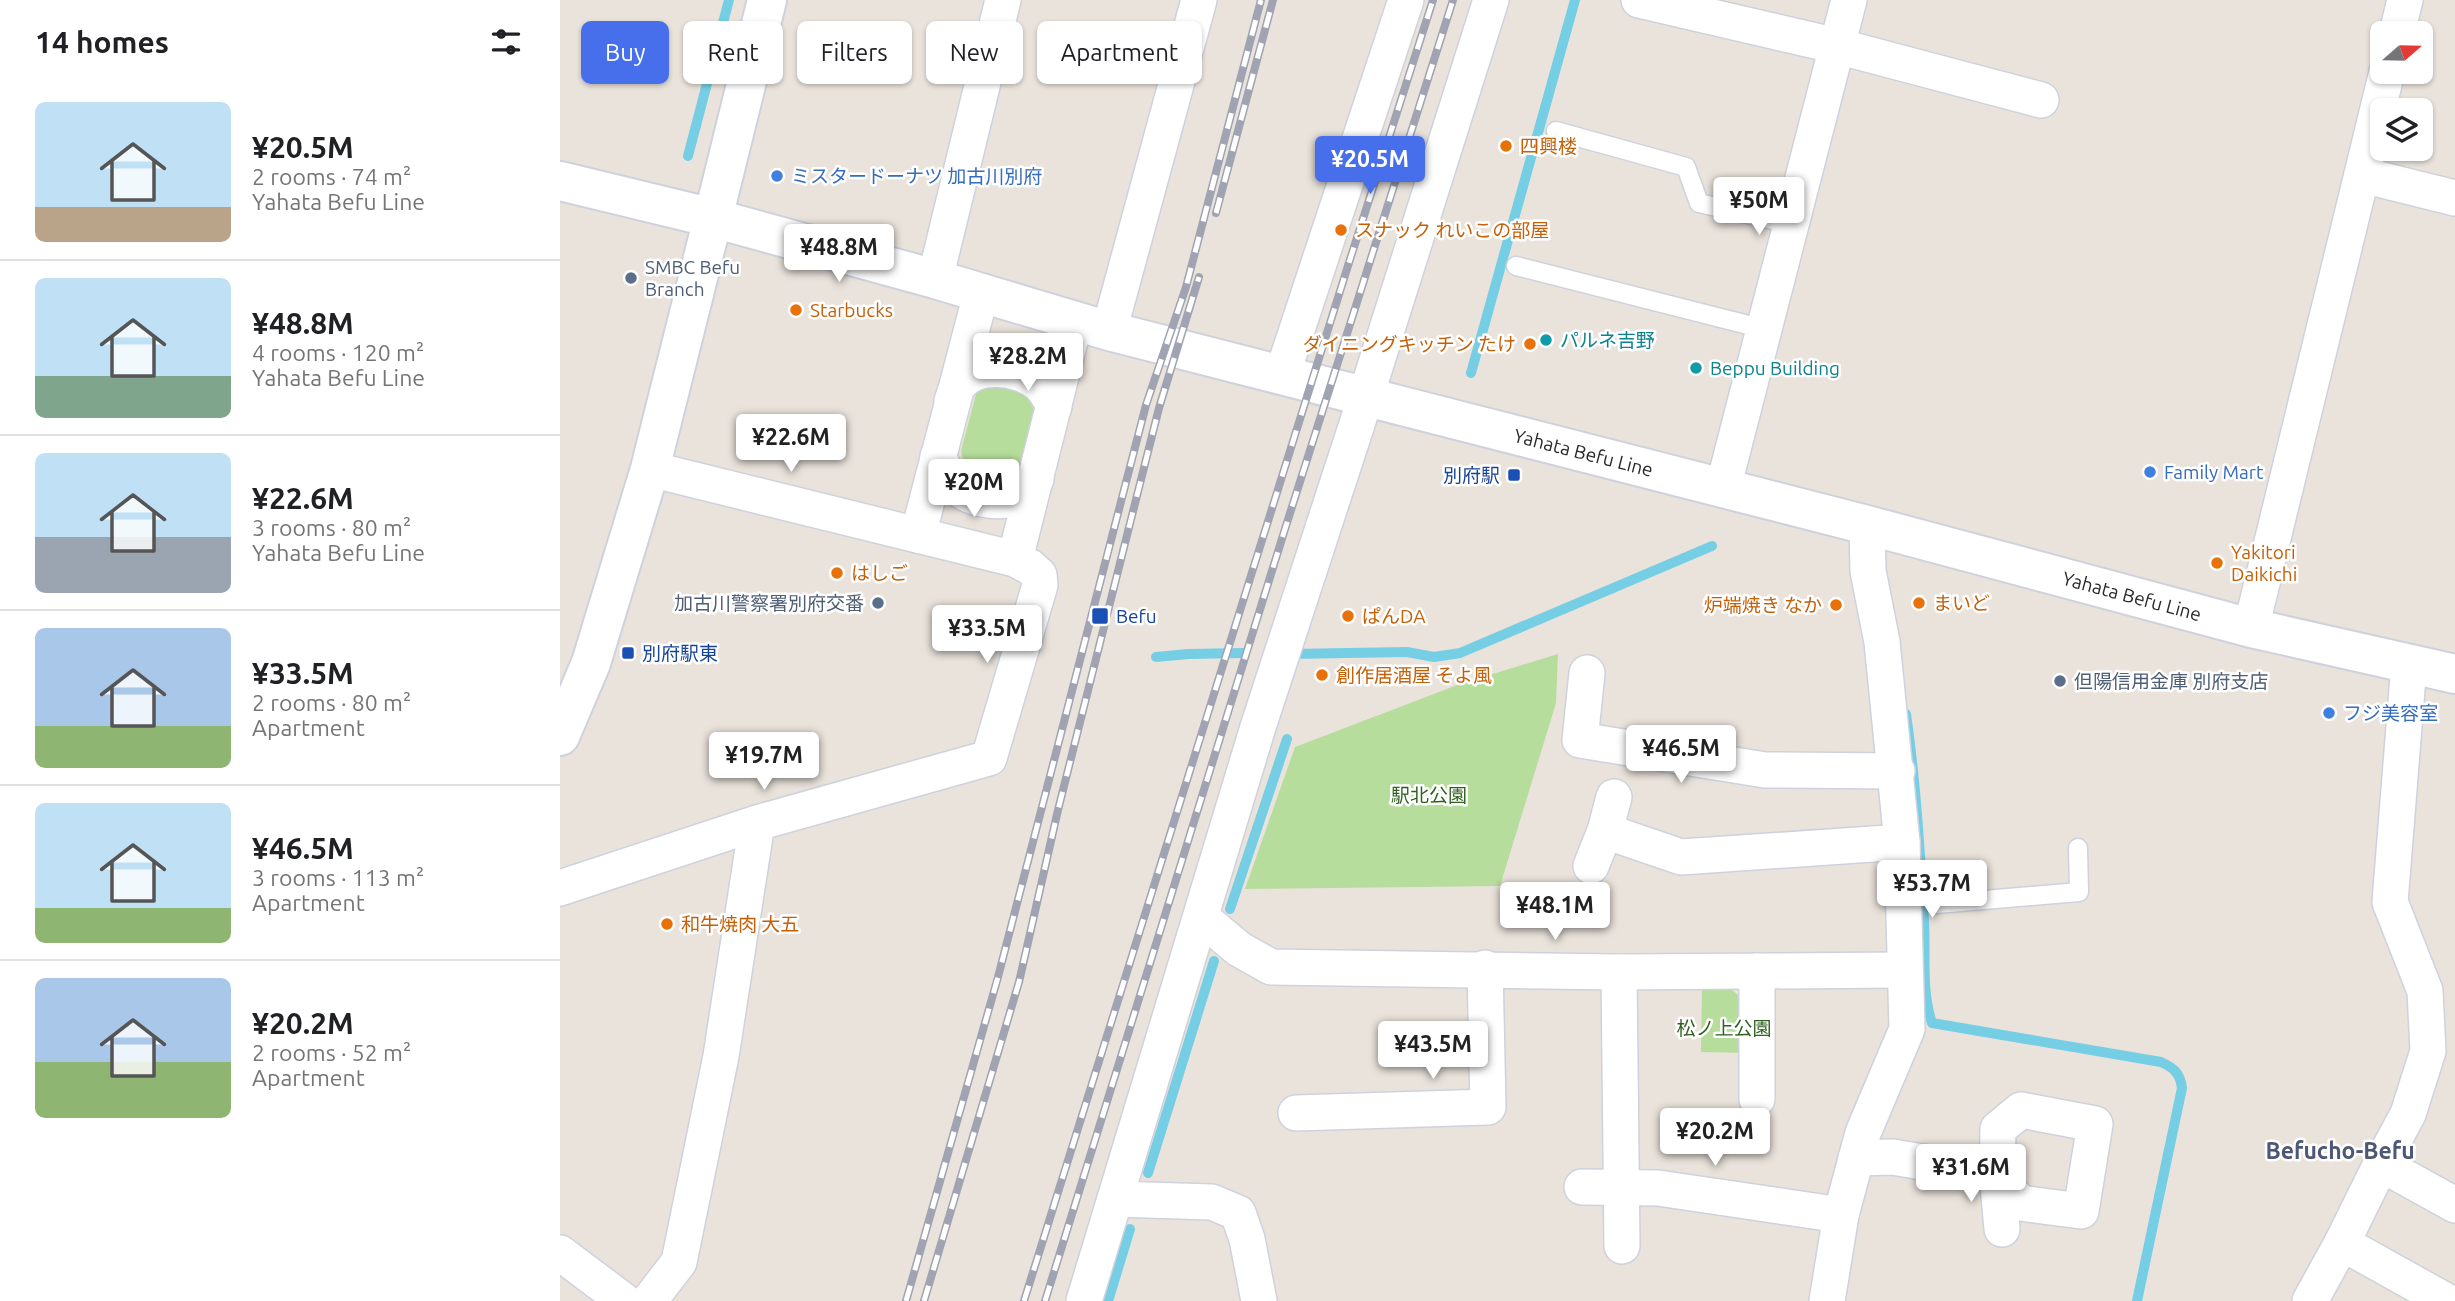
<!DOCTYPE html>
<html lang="en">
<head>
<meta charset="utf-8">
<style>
  :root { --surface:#fff; --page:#f6f6f6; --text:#202124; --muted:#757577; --line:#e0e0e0; --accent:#476fec }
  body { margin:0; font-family:Ubuntu,"Noto Sans JP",sans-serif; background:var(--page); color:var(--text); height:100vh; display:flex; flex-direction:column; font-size:26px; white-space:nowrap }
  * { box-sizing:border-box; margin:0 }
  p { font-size:23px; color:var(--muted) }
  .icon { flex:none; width:38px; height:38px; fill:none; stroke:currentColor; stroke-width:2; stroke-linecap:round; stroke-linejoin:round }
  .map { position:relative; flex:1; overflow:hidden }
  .drawer { display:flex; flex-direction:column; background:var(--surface); width:560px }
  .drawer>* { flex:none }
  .top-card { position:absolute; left:21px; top:21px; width:665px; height:63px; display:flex; gap:14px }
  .needle { width:46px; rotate:70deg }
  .buttons { position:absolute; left:1810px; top:21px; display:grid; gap:14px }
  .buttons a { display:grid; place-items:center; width:63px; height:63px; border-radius:10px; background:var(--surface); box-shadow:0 2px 5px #0004; font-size:35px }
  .price { position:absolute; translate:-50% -60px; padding:0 16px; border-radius:7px; background:#fff; color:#222; font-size:23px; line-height:46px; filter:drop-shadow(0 2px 4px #0008) }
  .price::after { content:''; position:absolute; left:50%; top:42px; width:21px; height:16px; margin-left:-10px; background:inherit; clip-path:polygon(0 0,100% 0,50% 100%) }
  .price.selected { background:var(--accent); color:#fff }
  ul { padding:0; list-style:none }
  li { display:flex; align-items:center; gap:21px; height:175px; padding:0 35px }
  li+li { border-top:2px solid var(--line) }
  li span { display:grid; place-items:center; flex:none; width:196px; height:140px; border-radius:10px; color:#555 }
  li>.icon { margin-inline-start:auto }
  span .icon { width:84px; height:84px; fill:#fffc; stroke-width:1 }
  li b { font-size:30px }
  h2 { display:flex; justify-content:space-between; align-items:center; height:84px; padding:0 35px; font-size:30px }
  .pill { padding:0 24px; border-radius:10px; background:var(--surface); box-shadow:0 2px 5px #0004; font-size:24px; line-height:63px }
  .pill.selected { background:var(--accent); color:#fff }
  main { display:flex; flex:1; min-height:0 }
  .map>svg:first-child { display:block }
</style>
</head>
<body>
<main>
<section class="drawer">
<h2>14 homes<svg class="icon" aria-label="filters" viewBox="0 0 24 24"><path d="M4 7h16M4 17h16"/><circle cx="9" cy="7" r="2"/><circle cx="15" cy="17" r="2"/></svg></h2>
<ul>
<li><span style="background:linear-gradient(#bfe0f5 75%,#b9a48a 0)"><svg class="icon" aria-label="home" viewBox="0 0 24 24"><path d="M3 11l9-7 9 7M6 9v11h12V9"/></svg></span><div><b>¥20.5M</b><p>2 rooms · 74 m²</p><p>Yahata Befu Line</p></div></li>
<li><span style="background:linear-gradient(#bfe0f5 70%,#7fa58c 0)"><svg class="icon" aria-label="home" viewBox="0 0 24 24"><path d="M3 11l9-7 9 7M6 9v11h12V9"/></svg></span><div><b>¥48.8M</b><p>4 rooms · 120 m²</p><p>Yahata Befu Line</p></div></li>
<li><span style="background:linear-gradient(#bfe0f5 60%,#9aa5b1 0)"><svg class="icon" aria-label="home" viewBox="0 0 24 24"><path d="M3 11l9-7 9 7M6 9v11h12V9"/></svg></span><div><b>¥22.6M</b><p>3 rooms · 80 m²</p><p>Yahata Befu Line</p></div></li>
<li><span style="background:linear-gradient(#a9c7e8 70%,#8fb573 0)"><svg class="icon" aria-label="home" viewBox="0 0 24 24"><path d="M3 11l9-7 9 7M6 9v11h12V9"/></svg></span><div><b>¥33.5M</b><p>2 rooms · 80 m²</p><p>Apartment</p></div></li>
<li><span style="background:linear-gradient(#bfe0f5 75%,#8fb573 0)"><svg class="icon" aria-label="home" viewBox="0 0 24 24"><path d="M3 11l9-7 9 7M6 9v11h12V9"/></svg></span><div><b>¥46.5M</b><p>3 rooms · 113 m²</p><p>Apartment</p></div></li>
<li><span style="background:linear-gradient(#a9c7e8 60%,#8fb573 0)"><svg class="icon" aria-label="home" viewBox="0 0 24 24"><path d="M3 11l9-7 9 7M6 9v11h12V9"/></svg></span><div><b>¥20.2M</b><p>2 rooms · 52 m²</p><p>Apartment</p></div></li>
</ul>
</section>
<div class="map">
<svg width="1895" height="1301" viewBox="0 0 1895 1301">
  <rect width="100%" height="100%" fill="#eae3dc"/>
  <g fill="#b6dd9c">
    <polygon points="433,385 467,392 477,419 462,466 449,478 440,479 421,477 404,464 401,451 416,394 422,389"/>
    <polygon points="998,654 996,703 940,886 685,889 735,747 900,684"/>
    <polygon points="1171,989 1187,1003 1187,1053 1141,1052 1142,990"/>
  </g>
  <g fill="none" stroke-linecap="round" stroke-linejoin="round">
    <g stroke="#76cee5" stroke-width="10">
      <polyline points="128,156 169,0"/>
      <polyline points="911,373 1015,0"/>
      <polyline points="730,654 847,652 874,657 900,653 1152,546"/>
      <polyline points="596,657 628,654 683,653"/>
      <path d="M1346,714c10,69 14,138 18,208 2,33 -3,69 8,101l229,39c13,6 19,11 21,26l-45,213"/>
      <polyline points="670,909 727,739"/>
      <polyline points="588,1173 654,961"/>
      <polyline points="548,1301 570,1229"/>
    </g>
    <defs>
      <g id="service">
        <polyline points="996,131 1126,167 1139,203 1231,224"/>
        <polyline points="956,266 1204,329"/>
        <polyline points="1376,904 1519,892 1518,848"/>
      </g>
      <g id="minor">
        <polyline points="1079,0 1277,46 1481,100"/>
        <polyline points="1837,33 1845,0"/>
        <polyline points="1802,175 1895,198"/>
        <polyline points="375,279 443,0"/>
        <polyline points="549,331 639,0"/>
        <polyline points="722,375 846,0"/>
        <path d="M392,401c2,-5 3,-11 6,-15 17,-24 60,-19 80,-3 8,7 11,14 16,23"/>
        <path d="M378,456c5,10 9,21 16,29 15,15 49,21 68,10 5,-3 10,-11 14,-16"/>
        <polyline points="1163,488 1289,0"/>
        <polyline points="358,535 421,294"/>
        <polyline points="455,559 515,321"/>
        <polyline points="1691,628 1827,72"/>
        <polyline points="1027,673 1020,740 1205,770 1337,771"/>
        <polyline points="1045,831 1121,857 1342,842"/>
        <polyline points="1031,866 1045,831 1054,797"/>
        <polyline points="0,888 197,823 429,758 480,585 479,575 470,567 455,559 90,469"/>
        <polyline points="642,918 679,949 711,967 1059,972 1345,970"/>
        <polyline points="1197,971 1197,1099"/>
        <polyline points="1059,972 1062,1246"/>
        <polyline points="736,1113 928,1107 925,968"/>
        <polyline points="1296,1158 1333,1157 1437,1175 1460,1203 1521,1211 1535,1124 1461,1110 1438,1129 1437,1175 1442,1229"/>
        <polyline points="1821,1164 1895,1205"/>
        <polyline points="1022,1187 1098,1188 1281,1215"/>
        <polyline points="555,1199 652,1202 678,1213 687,1239 699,1301"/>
        <polyline points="1782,1243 1886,1301"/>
        <polyline points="0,1253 64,1301"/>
        <polyline points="89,1301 119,1262 161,1056 197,823"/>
        <polyline points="524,1301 698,727 797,424 931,0"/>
        <polyline points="1267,1301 1281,1215 1303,1133 1347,1029 1342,842 1322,642 1308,571 1307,525"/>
        <polyline points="1750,1301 1782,1243 1821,1164 1848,1114 1868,1051 1865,991 1830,902 1849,664"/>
      </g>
      <polyline id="tertiary" points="0,736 31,663 90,469 153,218"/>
      <g id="secondary">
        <path id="s1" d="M0,181l153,37 222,61 174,52 758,194 384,103 204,46"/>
        <polyline points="153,218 207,0"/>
      </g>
    </defs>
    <use href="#service" stroke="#ced2dd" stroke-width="21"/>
    <use href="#minor" stroke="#ced2dd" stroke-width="38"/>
    <use href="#tertiary" stroke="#ced2dd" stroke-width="42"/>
    <use href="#secondary" stroke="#ced2dd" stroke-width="42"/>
    <use href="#service" stroke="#fff" stroke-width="18"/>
    <use href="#minor" stroke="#fff" stroke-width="35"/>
    <use href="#tertiary" stroke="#fff" stroke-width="38"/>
    <use href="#secondary" stroke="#fff" stroke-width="38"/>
    <defs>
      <g id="rail">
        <polyline points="656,213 713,0"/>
        <polyline points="346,1301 438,977 586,405 626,287 701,0"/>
        <polyline points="364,1301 459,982 498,810 599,408 639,277"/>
        <polyline points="464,1301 786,272 873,0"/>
        <polyline points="485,1301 725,529 893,0"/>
      </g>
    </defs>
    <use href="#rail" stroke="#9fa3b2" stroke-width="8"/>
    <use href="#rail" stroke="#fff" stroke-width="5" stroke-dasharray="16" stroke-linecap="butt"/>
  </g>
  <g fill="#e8710a" stroke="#fff" stroke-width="2.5">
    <circle cx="946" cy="146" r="7"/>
    <circle cx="781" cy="230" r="7"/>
    <circle cx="236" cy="310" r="7"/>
    <circle cx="970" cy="344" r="7"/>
    <circle cx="1657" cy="563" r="7"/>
    <circle cx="277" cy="573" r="7"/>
    <circle cx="1359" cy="603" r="7"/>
    <circle cx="1276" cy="605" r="7"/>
    <circle cx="788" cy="616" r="7"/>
    <circle cx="762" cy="675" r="7"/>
    <circle cx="107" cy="924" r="7"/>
  </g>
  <g fill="#3f7fe0" stroke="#fff" stroke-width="2.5">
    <circle cx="217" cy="176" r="7"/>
    <circle cx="1590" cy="472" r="7"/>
    <circle cx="1769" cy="713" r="7"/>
  </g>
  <g fill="#5c6f8a" stroke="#fff" stroke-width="2.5">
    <circle cx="71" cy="278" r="7"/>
    <circle cx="318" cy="603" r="7"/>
    <circle cx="1500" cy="681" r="7"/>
  </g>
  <g fill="#0f9aa8" stroke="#fff" stroke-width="2.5">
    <circle cx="986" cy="340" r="7"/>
    <circle cx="1136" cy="368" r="7"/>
  </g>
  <g fill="#1a4fb4" stroke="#fff" stroke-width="2.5">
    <rect x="947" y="468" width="14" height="14" rx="3.5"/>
    <rect x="531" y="607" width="18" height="18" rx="3.5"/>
    <rect x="61" y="646" width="14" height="14" rx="3.5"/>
  </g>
  <g text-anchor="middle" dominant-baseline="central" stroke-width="5" stroke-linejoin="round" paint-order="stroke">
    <g font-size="19" fill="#c56008" stroke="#fff" text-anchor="start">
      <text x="960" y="146">四興楼</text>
      <text x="795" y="230">スナック れいこの部屋</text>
      <text x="250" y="310">Starbucks</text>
      <text x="956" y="344" text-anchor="end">ダイニングキッチン たけ</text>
      <text x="1671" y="552">Yakitori<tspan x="1671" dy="22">Daikichi</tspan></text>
      <text x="291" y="573">はしご</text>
      <text x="1373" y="603">まいど</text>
      <text x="1262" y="605" text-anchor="end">炉端焼き なか</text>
      <text x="802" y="616">ぱんDA</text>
      <text x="776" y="675">創作居酒屋 そよ風</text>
      <text x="121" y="924">和牛焼肉 大五</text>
    </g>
    <g font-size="19" fill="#366cbe" stroke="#fff" text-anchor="start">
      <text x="231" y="176">ミスタードーナツ 加古川別府</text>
      <text x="1604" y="472">Family Mart</text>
      <text x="1783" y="713">フジ美容室</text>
    </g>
    <g font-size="19" fill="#4e5e75" stroke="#fff" text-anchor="start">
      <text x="85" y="267">SMBC Befu<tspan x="85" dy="22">Branch</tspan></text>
      <text x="304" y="603" text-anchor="end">加古川警察署別府交番</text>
      <text x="1514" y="681">但陽信用金庫 別府支店</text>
    </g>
    <g font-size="19" fill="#0d838f" stroke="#fff" text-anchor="start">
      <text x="1000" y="340">パルネ吉野</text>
      <text x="1150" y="368">Beppu Building</text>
    </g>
    <g font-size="19" fill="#292929" stroke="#fff">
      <text stroke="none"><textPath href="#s1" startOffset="1059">Yahata Befu Line</textPath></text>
      <text stroke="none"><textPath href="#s1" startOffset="1626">Yahata Befu Line</textPath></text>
    </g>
    <g font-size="19" fill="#164399" stroke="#fff" text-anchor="start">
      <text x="940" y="475" text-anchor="end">別府駅</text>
      <text x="556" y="616">Befu</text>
      <text x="82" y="653">別府駅東</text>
    </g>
    <g font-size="19" fill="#30601f" stroke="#fff">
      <text x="869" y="795">駅北公園</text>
      <text x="1164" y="1028">松ノ上公園</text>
    </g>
    <g font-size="23" font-weight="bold" fill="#4d5776" stroke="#fff">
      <text x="1780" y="1150">Befucho-Befu</text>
    </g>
  </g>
</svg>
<div class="buttons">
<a><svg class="needle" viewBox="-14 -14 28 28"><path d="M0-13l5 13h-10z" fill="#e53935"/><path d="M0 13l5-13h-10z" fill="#757577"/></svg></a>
<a><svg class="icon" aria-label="layers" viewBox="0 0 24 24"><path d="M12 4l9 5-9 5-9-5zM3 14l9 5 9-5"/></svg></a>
</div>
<b class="price selected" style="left:810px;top:196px">¥20.5M</b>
<b class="price" style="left:1199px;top:237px">¥50M</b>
<b class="price" style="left:279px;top:284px">¥48.8M</b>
<b class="price" style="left:468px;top:393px">¥28.2M</b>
<b class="price" style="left:231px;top:474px">¥22.6M</b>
<b class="price" style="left:414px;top:519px">¥20M</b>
<b class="price" style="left:427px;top:665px">¥33.5M</b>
<b class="price" style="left:1121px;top:785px">¥46.5M</b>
<b class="price" style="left:204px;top:792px">¥19.7M</b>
<b class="price" style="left:1372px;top:920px">¥53.7M</b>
<b class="price" style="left:995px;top:942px">¥48.1M</b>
<b class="price" style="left:873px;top:1081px">¥43.5M</b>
<b class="price" style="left:1155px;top:1168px">¥20.2M</b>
<b class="price" style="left:1411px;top:1204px">¥31.6M</b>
<div class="top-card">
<a class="pill selected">Buy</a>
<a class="pill">Rent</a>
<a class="pill">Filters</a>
<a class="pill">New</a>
<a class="pill">Apartment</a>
</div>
</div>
</main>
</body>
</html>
